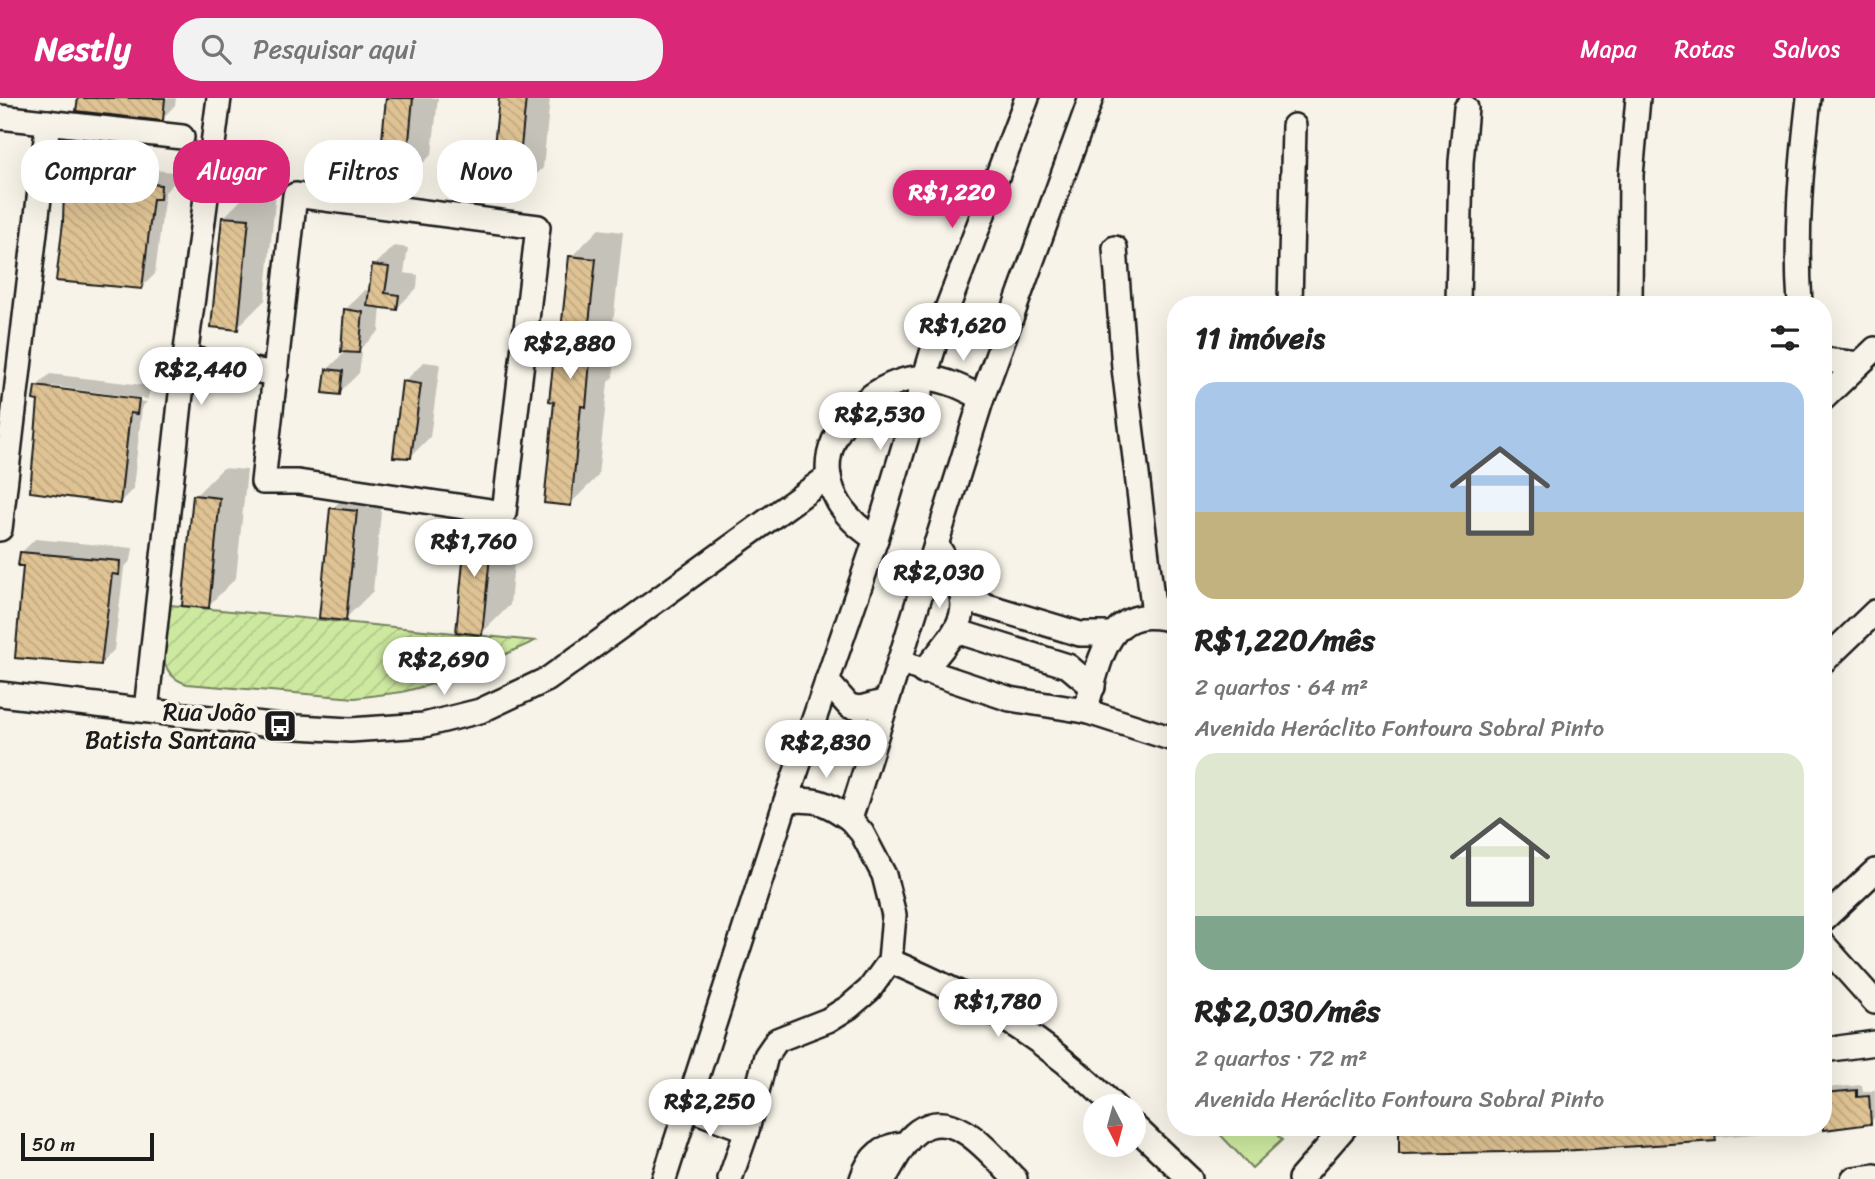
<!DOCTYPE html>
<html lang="pt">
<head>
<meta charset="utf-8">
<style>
  :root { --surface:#fff; --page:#f2f2f2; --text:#222; --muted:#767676; --accent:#db2777 }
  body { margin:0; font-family:Sriracha,sans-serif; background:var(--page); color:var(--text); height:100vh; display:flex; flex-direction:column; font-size:26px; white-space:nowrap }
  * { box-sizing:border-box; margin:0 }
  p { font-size:23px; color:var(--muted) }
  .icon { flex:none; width:38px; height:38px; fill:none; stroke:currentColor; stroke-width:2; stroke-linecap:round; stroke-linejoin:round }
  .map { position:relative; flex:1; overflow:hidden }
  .drawer { position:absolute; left:1167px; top:198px; width:665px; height:840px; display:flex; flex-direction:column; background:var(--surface); border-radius:28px; box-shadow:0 7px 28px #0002 }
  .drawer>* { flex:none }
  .banner { position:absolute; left:21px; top:42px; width:665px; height:63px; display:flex; gap:14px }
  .needle { width:46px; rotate:174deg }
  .fabs { position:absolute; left:1083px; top:996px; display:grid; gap:14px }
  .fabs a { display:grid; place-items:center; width:63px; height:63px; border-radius:50%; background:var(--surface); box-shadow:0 7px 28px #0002; font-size:35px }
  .scale { position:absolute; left:21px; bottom:18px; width:133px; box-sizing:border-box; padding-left:7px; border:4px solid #1c1c1c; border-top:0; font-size:19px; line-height:24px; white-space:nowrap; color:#1c1c1c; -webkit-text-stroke:5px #f7f3e8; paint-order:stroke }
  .price { position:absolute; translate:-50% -60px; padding:0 16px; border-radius:24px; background:#fff; color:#222; font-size:23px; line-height:46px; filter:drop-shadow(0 2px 4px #0008) }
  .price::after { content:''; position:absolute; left:50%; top:42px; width:21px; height:16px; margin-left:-10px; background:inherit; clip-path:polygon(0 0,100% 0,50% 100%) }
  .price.on { background:var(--accent); color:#fff }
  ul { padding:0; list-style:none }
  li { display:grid; align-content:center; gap:14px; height:371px; padding:0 28px }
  li span { display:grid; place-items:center; height:217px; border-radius:21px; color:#555 }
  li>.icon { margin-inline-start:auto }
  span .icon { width:126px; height:126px; fill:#fffc; stroke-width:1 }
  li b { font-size:30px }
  h2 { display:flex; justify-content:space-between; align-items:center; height:84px; padding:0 28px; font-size:30px }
  .pill { padding:0 24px; border-radius:28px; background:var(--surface); box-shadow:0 7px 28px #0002; font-size:24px; line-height:63px }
  .pill.on { background:var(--accent); color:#fff }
  header { display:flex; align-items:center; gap:42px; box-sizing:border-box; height:98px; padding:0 35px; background:var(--accent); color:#fff }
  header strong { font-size:33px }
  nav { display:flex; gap:38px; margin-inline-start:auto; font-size:24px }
  .search { width:490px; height:63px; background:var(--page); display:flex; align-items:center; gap:18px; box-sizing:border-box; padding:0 24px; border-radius:28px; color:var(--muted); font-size:26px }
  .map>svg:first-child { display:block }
</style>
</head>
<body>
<header>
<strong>Nestly</strong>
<div class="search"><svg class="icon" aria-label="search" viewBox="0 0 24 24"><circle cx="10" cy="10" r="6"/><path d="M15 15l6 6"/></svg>Pesquisar aqui</div>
<nav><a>Mapa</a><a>Rotas</a><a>Salvos</a></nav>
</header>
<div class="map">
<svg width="1875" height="1081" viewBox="0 0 1875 1081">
  <defs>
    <pattern id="garden-furrows" width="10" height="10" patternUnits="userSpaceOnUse" patternTransform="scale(1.75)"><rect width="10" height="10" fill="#cde9a0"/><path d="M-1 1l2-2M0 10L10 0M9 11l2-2" fill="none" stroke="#afc789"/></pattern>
    <pattern id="building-back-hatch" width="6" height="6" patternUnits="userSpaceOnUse" patternTransform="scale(1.75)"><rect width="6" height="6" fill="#dfc394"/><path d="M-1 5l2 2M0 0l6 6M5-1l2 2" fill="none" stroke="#bfa77f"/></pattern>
  </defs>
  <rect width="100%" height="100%" fill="#f7f3e8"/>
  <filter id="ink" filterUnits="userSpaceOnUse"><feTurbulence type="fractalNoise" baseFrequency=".0143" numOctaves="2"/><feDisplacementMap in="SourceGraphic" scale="14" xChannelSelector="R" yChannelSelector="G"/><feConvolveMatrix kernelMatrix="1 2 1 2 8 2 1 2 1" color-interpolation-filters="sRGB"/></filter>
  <g filter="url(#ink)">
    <path fill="url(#garden-furrows)" stroke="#74825e" stroke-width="2" d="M170,507l365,36 -87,39 -46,12 -47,6 -168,-14c-36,-11 -22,-50 -17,-79z"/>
    <polygon fill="#cde9a0" stroke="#74825e" stroke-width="2" points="1213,1029 1269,1029 1282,1042 1252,1070"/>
    <g fill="#0003">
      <polygon points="79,0 176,0 175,7 162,21"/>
      <polygon points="388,0 438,0 432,56 404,84"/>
      <polygon points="500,0 550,0 543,70 515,98"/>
      <polygon points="76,64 174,74 173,86 165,94 155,176 142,189 66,89 63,77"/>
      <polygon points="252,91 276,94 265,202 237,230 224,119"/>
      <polygon points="599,131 623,134 612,235 618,235 613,279 608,284 598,378 570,406 556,302 555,260 561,255 571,159"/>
      <polygon points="394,148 408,150 404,175 418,177 417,190 397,210 381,208 379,233 358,253 362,254 359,275 339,295 327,272 347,252 345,212 365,192 370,193 374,168"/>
      <polygon points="424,264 440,266 430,339 410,359 404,284"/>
      <polygon points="50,276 151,288 147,303 148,301 51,288 51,292 147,304 142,309 133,391 120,404 40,301 36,289"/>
      <polygon points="223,370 247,372 236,480 208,508 195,398"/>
      <polygon points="360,383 384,385 373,493 345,521 332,411"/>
      <polygon points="496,397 520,400 510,507 482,535 468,425"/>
      <polygon points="35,441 133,450 131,462 124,470 114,552 101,565 25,467 21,455"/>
      <polygon points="1862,987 1863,994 1875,993 1875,1019 1870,1024 1838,1029 1561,1052 1401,1029 1824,1029 1824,990"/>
    </g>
    <g fill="url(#building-back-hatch)" stroke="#1c1c1c" stroke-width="2">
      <polygon points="78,0 165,0 163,23 76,13"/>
      <polygon points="386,0 413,0 405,86 378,83"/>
      <polygon points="499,0 526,0 516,99 489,97"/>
      <polygon points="61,77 161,87 160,101 153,101 142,191 56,183 63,124 64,91 59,91"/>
      <polygon points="222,119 249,121 238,232 211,229"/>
      <polygon points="569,158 596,161 585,262 590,263 586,309 581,308 571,408 544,405 554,304 549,303 554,259 558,260"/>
      <polygon points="372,167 389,169 385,195 399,197 397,212 367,208"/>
      <polygon points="344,211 363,214 359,255 341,254"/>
      <polygon points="326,271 343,273 340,297 323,295"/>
      <polygon points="402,283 421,286 411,360 393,359"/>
      <polygon points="35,288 139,301 137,316 130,315 120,406 30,394 38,303 33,302"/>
      <polygon points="193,397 220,400 209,510 182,508"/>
      <polygon points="330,410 357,413 346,523 319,520"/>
      <polygon points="467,424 493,428 482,537 456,534"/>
      <polygon points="20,454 120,463 119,477 112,476 101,567 15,560 23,468 18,468"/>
      <polygon points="1857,992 1857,999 1869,998 1871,1026 1824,1032 1824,995"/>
      <polygon points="1399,1029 1714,1029 1716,1043 1561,1053 1399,1056"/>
    </g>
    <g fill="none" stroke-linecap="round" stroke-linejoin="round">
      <defs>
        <g id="minor">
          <polyline points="0,19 182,39"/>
          <polygon points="295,97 538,129 504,415 298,384 263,384"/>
          <polyline points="1115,150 1124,270 1154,516"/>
          <polyline points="1290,206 1294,28"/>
          <polyline points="1458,206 1461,64 1466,10"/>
          <polyline points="1630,206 1631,77 1638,0"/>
          <path d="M1800,206c-5,-69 1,-137 9,-206"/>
          <polyline points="185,260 276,276"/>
          <polyline points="1824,262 1859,266"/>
          <polyline points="1824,300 1875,251"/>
          <polyline points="0,431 48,24"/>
          <path d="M876,441c-23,-14 -42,-35 -47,-62 -9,-49 52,-103 98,-99 21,2 38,11 55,20"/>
          <polyline points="964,501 1080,536 1109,536"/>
          <polyline points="956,533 1068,568 1093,589"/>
          <polyline points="1824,563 1875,514"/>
          <polyline points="899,564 1010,601 1085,613 1176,642"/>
          <path d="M923,574c47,-56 54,-64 13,-128"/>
          <polyline points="827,583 849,608 860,610 886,603"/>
          <polyline points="0,596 280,628 350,632 424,627 480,613 548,581 829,378"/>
          <polyline points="146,612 185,260 219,0"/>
          <path d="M1085,613c16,-51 21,-112 91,-90"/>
          <path d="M786,703c30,-3 40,1 64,18"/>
          <polyline points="1824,821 1875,773"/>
          <polyline points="1824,847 1875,904"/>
          <path d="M890,863c90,38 154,76 224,145"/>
          <polyline points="1824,952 1875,945"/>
          <polyline points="688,1010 747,1032"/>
          <polyline points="1134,1028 1190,1081"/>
          <polyline points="664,1081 786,703 876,441 939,232 1027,0"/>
          <polyline points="730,1081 747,1032 766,958 777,942 828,922 849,909 869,892 890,863 894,817 884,777 862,735 850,721 982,300 1091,0"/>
          <path d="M862,1081c7,-22 20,-34 43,-35"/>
          <path d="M884,1081c10,-16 19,-37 34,-48 37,-26 74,25 97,48"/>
          <polyline points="1300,1081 1345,1029"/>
          <polyline points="1853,1081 1875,1078"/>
        </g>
      </defs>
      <use href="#minor" stroke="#1c1c1c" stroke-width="28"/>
      <use href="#minor" stroke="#f7f3e8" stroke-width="23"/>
    </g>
  </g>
  <defs>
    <symbol id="bus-square" viewBox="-11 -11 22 22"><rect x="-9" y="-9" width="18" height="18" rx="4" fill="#1c1c1c" stroke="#f7f3e8"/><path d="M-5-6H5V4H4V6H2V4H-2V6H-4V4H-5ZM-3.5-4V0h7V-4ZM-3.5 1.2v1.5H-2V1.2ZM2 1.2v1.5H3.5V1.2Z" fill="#fff"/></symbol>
  </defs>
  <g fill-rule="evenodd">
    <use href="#bus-square" x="261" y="609" width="38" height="38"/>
  </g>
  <g text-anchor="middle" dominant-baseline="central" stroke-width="7" stroke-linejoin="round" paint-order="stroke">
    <g font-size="24" fill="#1c1c1c" stroke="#f7f3e8" text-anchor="end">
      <text x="256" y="614">Rua João<tspan x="256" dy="28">Batista Santana</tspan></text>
    </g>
  </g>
</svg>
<div class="fabs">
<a><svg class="needle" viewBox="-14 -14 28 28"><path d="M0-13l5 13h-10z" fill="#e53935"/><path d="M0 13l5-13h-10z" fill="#767676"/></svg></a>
</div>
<div class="scale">50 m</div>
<b class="price on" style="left:952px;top:132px">R$1,220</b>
<b class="price" style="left:963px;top:265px">R$1,620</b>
<b class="price" style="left:570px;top:283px">R$2,880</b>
<b class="price" style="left:201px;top:309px">R$2,440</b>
<b class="price" style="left:880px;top:354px">R$2,530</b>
<b class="price" style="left:474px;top:481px">R$1,760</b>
<b class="price" style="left:939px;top:512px">R$2,030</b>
<b class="price" style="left:444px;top:599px">R$2,690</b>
<b class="price" style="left:826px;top:682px">R$2,830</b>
<b class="price" style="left:998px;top:941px">R$1,780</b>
<b class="price" style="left:710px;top:1041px">R$2,250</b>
<div class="banner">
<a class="pill">Comprar</a>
<a class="pill on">Alugar</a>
<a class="pill">Filtros</a>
<a class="pill">Novo</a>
</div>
<section class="drawer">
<h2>11 imóveis<svg class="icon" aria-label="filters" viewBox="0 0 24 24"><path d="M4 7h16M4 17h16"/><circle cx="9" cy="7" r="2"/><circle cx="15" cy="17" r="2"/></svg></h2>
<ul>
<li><span style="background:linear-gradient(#a9c7e8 60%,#c2b280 0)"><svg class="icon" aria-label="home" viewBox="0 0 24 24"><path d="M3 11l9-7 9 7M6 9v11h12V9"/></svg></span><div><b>R$1,220/mês</b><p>2 quartos · 64 m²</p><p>Avenida Heráclito Fontoura Sobral Pinto</p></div></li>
<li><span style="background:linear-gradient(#dfe7d0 75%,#7fa58c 0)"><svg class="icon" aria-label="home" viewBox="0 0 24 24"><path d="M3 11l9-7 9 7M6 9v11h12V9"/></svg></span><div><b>R$2,030/mês</b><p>2 quartos · 72 m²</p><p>Avenida Heráclito Fontoura Sobral Pinto</p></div></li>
</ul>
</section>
</div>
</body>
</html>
